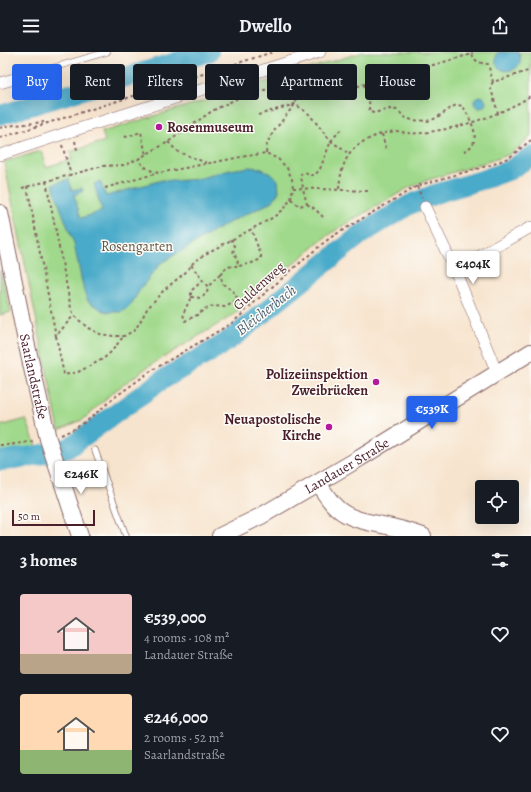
<!DOCTYPE html>
<html lang="en">
<head>
<meta charset="utf-8">
<style>
  :root { --surface:#171b24; --page:#20242c; --text:#f1f3f6; --muted:#9ea1a6; --accent:#2563eb }
  body { margin:0; font-family:Alegreya,serif; background:var(--page); color:var(--text); height:100vh; display:flex; flex-direction:column; font-size:15px; white-space:nowrap }
  * { box-sizing:border-box; margin:0 }
  p { font-size:13px; color:var(--muted) }
  .icon { flex:none; width:22px; height:22px; fill:none; stroke:currentColor; stroke-width:2; stroke-linecap:round; stroke-linejoin:round }
  .map { position:relative; height:484px; overflow:hidden }
  .sheet { display:flex; flex-direction:column; background:var(--surface); flex:1 }
  .sheet>* { flex:none }
  .top-card { position:absolute; left:12px; top:12px; width:507px; height:36px; display:flex; gap:8px }
  .tools { position:absolute; left:475px; top:428px; display:grid; gap:8px }
  .tools a { display:grid; place-items:center; width:44px; height:44px; border-radius:4px; background:var(--surface); box-shadow:0 4px 16px #0002; font-size:20px }
  .scale { position:absolute; left:12px; bottom:10px; width:83px; box-sizing:border-box; padding-left:4px; border:2px solid #4a1f2b; border-top:0; font-size:11px; line-height:14px; white-space:nowrap; color:#4a1f2b; -webkit-text-stroke:3px #fdfcf7; paint-order:stroke }
  .price { position:absolute; translate:-50% -34px; padding:0 9px; border-radius:4px; background:#fff; color:#222; font-size:13px; line-height:26px; filter:drop-shadow(0 1px 2px #0008) }
  .price::after { content:''; position:absolute; left:50%; top:24px; width:12px; height:9px; margin-left:-6px; background:inherit; clip-path:polygon(0 0,100% 0,50% 100%) }
  .price.active { background:var(--accent); color:#fff }
  ul { padding:0; list-style:none }
  li { display:flex; align-items:center; gap:12px; height:100px; padding:0 20px }
  li span { display:grid; place-items:center; flex:none; width:112px; height:80px; border-radius:4px; color:#555 }
  li>.icon { margin-inline-start:auto }
  span .icon { width:48px; height:48px; fill:#fffc; stroke-width:1 }
  li b { font-size:17px }
  h2 { display:flex; justify-content:space-between; align-items:center; height:48px; padding:0 20px; font-size:17px }
  .chip { padding:0 14px; border-radius:4px; background:var(--surface); box-shadow:0 4px 16px #0002; font-size:14px; line-height:36px }
  .chip.active { background:var(--accent); color:#fff }
  header { display:flex; justify-content:space-between; align-items:center; height:52px; padding:0 20px; background:var(--surface); font-size:18px; font-weight:600 }
  .map>svg:first-child { display:block }
</style>
</head>
<body>
<header><svg class="icon" aria-label="menu" viewBox="0 0 24 24"><path d="M4 6h16M4 12h16M4 18h16"/></svg>Dwello<svg class="icon" aria-label="share" viewBox="0 0 24 24"><path d="M12 15V3M7 8l5-5 5 5M5 13v7h14v-7"/></svg></header>
<div class="map">
<svg width="531" height="484" viewBox="0 0 531 484">
  <rect width="100%" height="100%" fill="#fdfcf7"/>
  <filter id="ink" filterUnits="userSpaceOnUse"><feTurbulence type="fractalNoise" baseFrequency=".025" numOctaves="2"/><feDisplacementMap in="SourceGraphic" scale="8" xChannelSelector="R" yChannelSelector="G"/><feConvolveMatrix kernelMatrix="1 2 1 2 8 2 1 2 1" color-interpolation-filters="sRGB"/></filter>
  <filter id="wash" filterUnits="userSpaceOnUse"><feTurbulence type="fractalNoise" baseFrequency=".012" numOctaves="4" result="noise"/><feDisplacementMap in="SourceGraphic" scale="16" xChannelSelector="R" yChannelSelector="G"/><feGaussianBlur stdDeviation="0.9" result="paint"/><feColorMatrix in="noise" values="0 0 0 0 0 0 0 0 0 0 0 0 0 0 0 0 0 1.4 0 .05"/><feComposite in="paint" operator="in"/></filter>
  <g filter="url(#wash)">
    <rect width="100%" height="100%" fill="#f7e4ce"/>
    <g fill="#a0d98b" stroke="#757c5b">
      <polygon points="363,0 531,0 531,84 519,95 508,103 493,108 428,128 408,136 336,178 321,189 253,245 235,262 149,314 112,341 84,367 59,378 4,110 41,99 46,115 72,107 70,100 105,89 102,80"/>
      <polygon points="0,218 11,260 0,263"/>
      <polygon points="26,367 41,407 0,413 0,374"/>
    </g>
    <g fill="#4aaac9" stroke="#4a647a">
      <path d="M498,0h20c13,24 -33,26 -20,0z"/>
      <circle cx="480" cy="50" r="6"/>
      <polygon points="249,115 259,116 269,120 278,128 279,139 277,143 272,150 230,170 161,211 141,236 132,251 127,257 121,260 108,260 102,258 88,249 84,240 74,192 59,152 53,132 69,127 72,138 82,136 83,139 74,143 81,166 102,159 94,132 100,129 106,144 162,128 174,129 197,127 230,118"/>
    </g>
    <g fill="none" stroke-linecap="round" stroke-linejoin="round">
      <g stroke="#4aaac9" stroke-width="20">
        <polyline points="0,63 209,0"/>
        <polyline points="0,409 39,403 68,396 162,328 219,295 240,280 360,183 409,153 435,142 485,127 510,118 531,104"/>
      </g>
    </g>
  </g>
  <g filter="url(#ink)">
    <g fill="none" stroke-linecap="round" stroke-linejoin="round">
      <defs>
        <g id="lane">
          <polyline points="14,27 107,0"/>
          <polyline points="95,398 126,484"/>
        </g>
        <g id="street">
          <polyline points="0,31 14,27"/>
          <polyline points="0,103 72,79 320,0"/>
          <polyline points="425,155 455,218 497,321"/>
          <polyline points="455,218 531,175"/>
        </g>
        <g id="secondary">
          <path id="s1" d="M0,161l27,133 21,93 32,97"/>
          <path d="M318,431c6,9 11,18 19,25 15,14 40,15 59,20 9,2 18,5 27,8"/>
          <path id="s2" d="M220,484l41,-20 99,-58 171,-106"/>
        </g>
      </defs>
      <use href="#lane" stroke="#876464" stroke-width="7"/>
      <use href="#street" stroke="#876464" stroke-width="12"/>
      <use href="#secondary" stroke="#876464" stroke-width="18"/>
      <g stroke="#876464" stroke-width="2" stroke-dasharray="3 3" stroke-linecap="butt">
        <path d="M472,2c3,8 8,9 16,10l5,18 38,-12"/>
        <polyline points="493,30 491,33 491,37 498,61"/>
        <path d="M364,32c1,5 4,9 5,13 1,6 -1,10 1,15l4,1 15,-4 8,1 9,8 6,2 15,1 7,-2 7,-4 11,-8 5,-2 6,1c7,14 22,36 1,45"/>
        <polyline points="22,35 36,30"/>
        <polyline points="258,63 295,52 309,62 325,82 331,89 349,102"/>
        <polyline points="0,76 6,74 44,70"/>
        <polyline points="382,82 386,97"/>
        <polyline points="125,84 126,85 141,80 146,103"/>
        <polyline points="0,86 273,0"/>
        <polyline points="75,89 77,98"/>
        <polyline points="168,90 178,100 207,111"/>
        <polyline points="62,93 71,123"/>
        <polyline points="266,101 267,91 274,79 295,52 299,38"/>
        <path d="M46,129l25,127 3,7 5,5 9,8 12,6 13,2h11l11,-6 6,-10 6,-11 17,-19 23,-19 6,-8 14,-10 67,-36 10,-9 7,-9 2,-11 -1,-9 -5,-11 -9,-9 -12,-6 -25,4 -82,16c-9,-2 -16,-6 -21,-14"/>
        <polyline points="27,134 56,284 74,263"/>
        <polyline points="417,134 422,146"/>
        <polyline points="22,136 103,114 124,113 138,107 168,90 212,59 236,47 261,38 287,37 299,38 309,36 331,25 337,32 343,37 351,36 472,2 472,0"/>
        <polyline points="105,136 158,121"/>
        <polyline points="293,136 368,139"/>
        <path d="M339,137c2,-25 9,-42 34,-52 7,-3 15,-5 23,-6 4,0 8,2 12,2 7,1 15,0 21,-1 27,-4 51,-11 76,-22 9,-5 18,-8 26,-15"/>
        <polyline points="291,147 299,154 307,152 303,137 302,129 301,126 301,122 305,121 309,123 315,123 320,117 331,89 342,76"/>
        <polyline points="307,152 315,157 323,165"/>
        <polyline points="231,187 235,194 233,201 236,205 239,214 252,211 261,207 261,203 251,177"/>
        <polyline points="191,213 208,235 216,226 220,223 223,232 233,239 237,246 235,250 225,255 214,254 204,257 199,262 185,269 183,262 191,245 191,239 203,228"/>
        <path d="M220,223c6,-8 8,-9 19,-9"/>
        <polyline points="191,245 201,246 207,241 208,235"/>
        <polyline points="56,284 64,323 78,320 103,307 111,300 123,285"/>
        <polyline points="61,383 76,376 88,368 115,345 151,319 232,271 240,264 257,248 322,192 333,184 417,134 430,130 494,112 510,105 531,88"/>
        <polyline points="0,393 9,393 35,389"/>
      </g>
      <use href="#lane" stroke="#fff" stroke-width="5.5"/>
      <use href="#street" stroke="#fff" stroke-width="11"/>
      <use href="#secondary" stroke="#fff" stroke-width="16"/>
    </g>
  </g>
  <g fill="#b5179e" stroke="#fdfcf7" stroke-width="1.5">
    <circle cx="159" cy="75" r="4"/>
    <circle cx="376" cy="330" r="4"/>
    <circle cx="329" cy="375" r="4"/>
  </g>
  <g text-anchor="middle" dominant-baseline="central" stroke-width="3" stroke-linejoin="round" paint-order="stroke">
    <g font-size="14" font-weight="bold" fill="#4a1f2b" stroke="#fdfcf7" text-anchor="end">
      <text x="167" y="75" text-anchor="start">Rosenmuseum</text>
      <text x="368" y="322">Polizeiinspektion<tspan x="368" dy="16">Zweibrücken</tspan></text>
      <text x="321" y="367">Neuapostolische<tspan x="321" dy="16">Kirche</tspan></text>
    </g>
    <g font-size="14" fill="#645748" stroke="#fdfcf7">
      <text x="137" y="194">Rosengarten</text>
    </g>
    <g font-size="14" fill="#4a1f2b" stroke="#fdfcf7">
      <text transform="translate(259 234) rotate(-42)">Guldenweg</text>
      <text stroke="none"><textPath href="#s1" startOffset="167">Saarlandstraße</textPath></text>
      <text stroke="none"><textPath href="#s2" startOffset="145">Landauer Straße</textPath></text>
    </g>
    <g font-size="15" font-style="italic" fill="#4a5e72" stroke="#fdfcf7">
      <text transform="translate(266 258) rotate(-38)">Bleicherbach</text>
    </g>
  </g>
</svg>
<div class="tools">
<a><svg class="icon" aria-label="locate" viewBox="0 0 24 24"><circle cx="12" cy="12" r="6"/><path d="M12 2v4M12 18v4M2 12h4M18 12h4"/></svg></a>
</div>
<div class="scale">50 m</div>
<b class="price" style="left:473px;top:233px">€404K</b>
<b class="price active" style="left:432px;top:378px">€539K</b>
<b class="price" style="left:81px;top:443px">€246K</b>
<div class="top-card">
<a class="chip active">Buy</a>
<a class="chip">Rent</a>
<a class="chip">Filters</a>
<a class="chip">New</a>
<a class="chip">Apartment</a>
<a class="chip">House</a>
</div>
</div>
<section class="sheet">
<h2>3 homes<svg class="icon" aria-label="filters" viewBox="0 0 24 24"><path d="M4 7h16M4 17h16"/><circle cx="9" cy="7" r="2"/><circle cx="15" cy="17" r="2"/></svg></h2>
<ul>
<li><span style="background:linear-gradient(#f6c9c9 75%,#b9a48a 0)"><svg class="icon" aria-label="home" viewBox="0 0 24 24"><path d="M3 11l9-7 9 7M6 9v11h12V9"/></svg></span><div><b>€539,000</b><p>4 rooms · 108 m²</p><p>Landauer Straße</p></div><svg class="icon" aria-label="heart" viewBox="0 0 24 24"><path d="M12 20l-8-8c-3-5 5-10 8-4 3-6 11-1 8 4z"/></svg></li>
<li><span style="background:linear-gradient(#ffd9b3 70%,#8fb573 0)"><svg class="icon" aria-label="home" viewBox="0 0 24 24"><path d="M3 11l9-7 9 7M6 9v11h12V9"/></svg></span><div><b>€246,000</b><p>2 rooms · 52 m²</p><p>Saarlandstraße</p></div><svg class="icon" aria-label="heart" viewBox="0 0 24 24"><path d="M12 20l-8-8c-3-5 5-10 8-4 3-6 11-1 8 4z"/></svg></li>
</ul>
</section>
</body>
</html>
